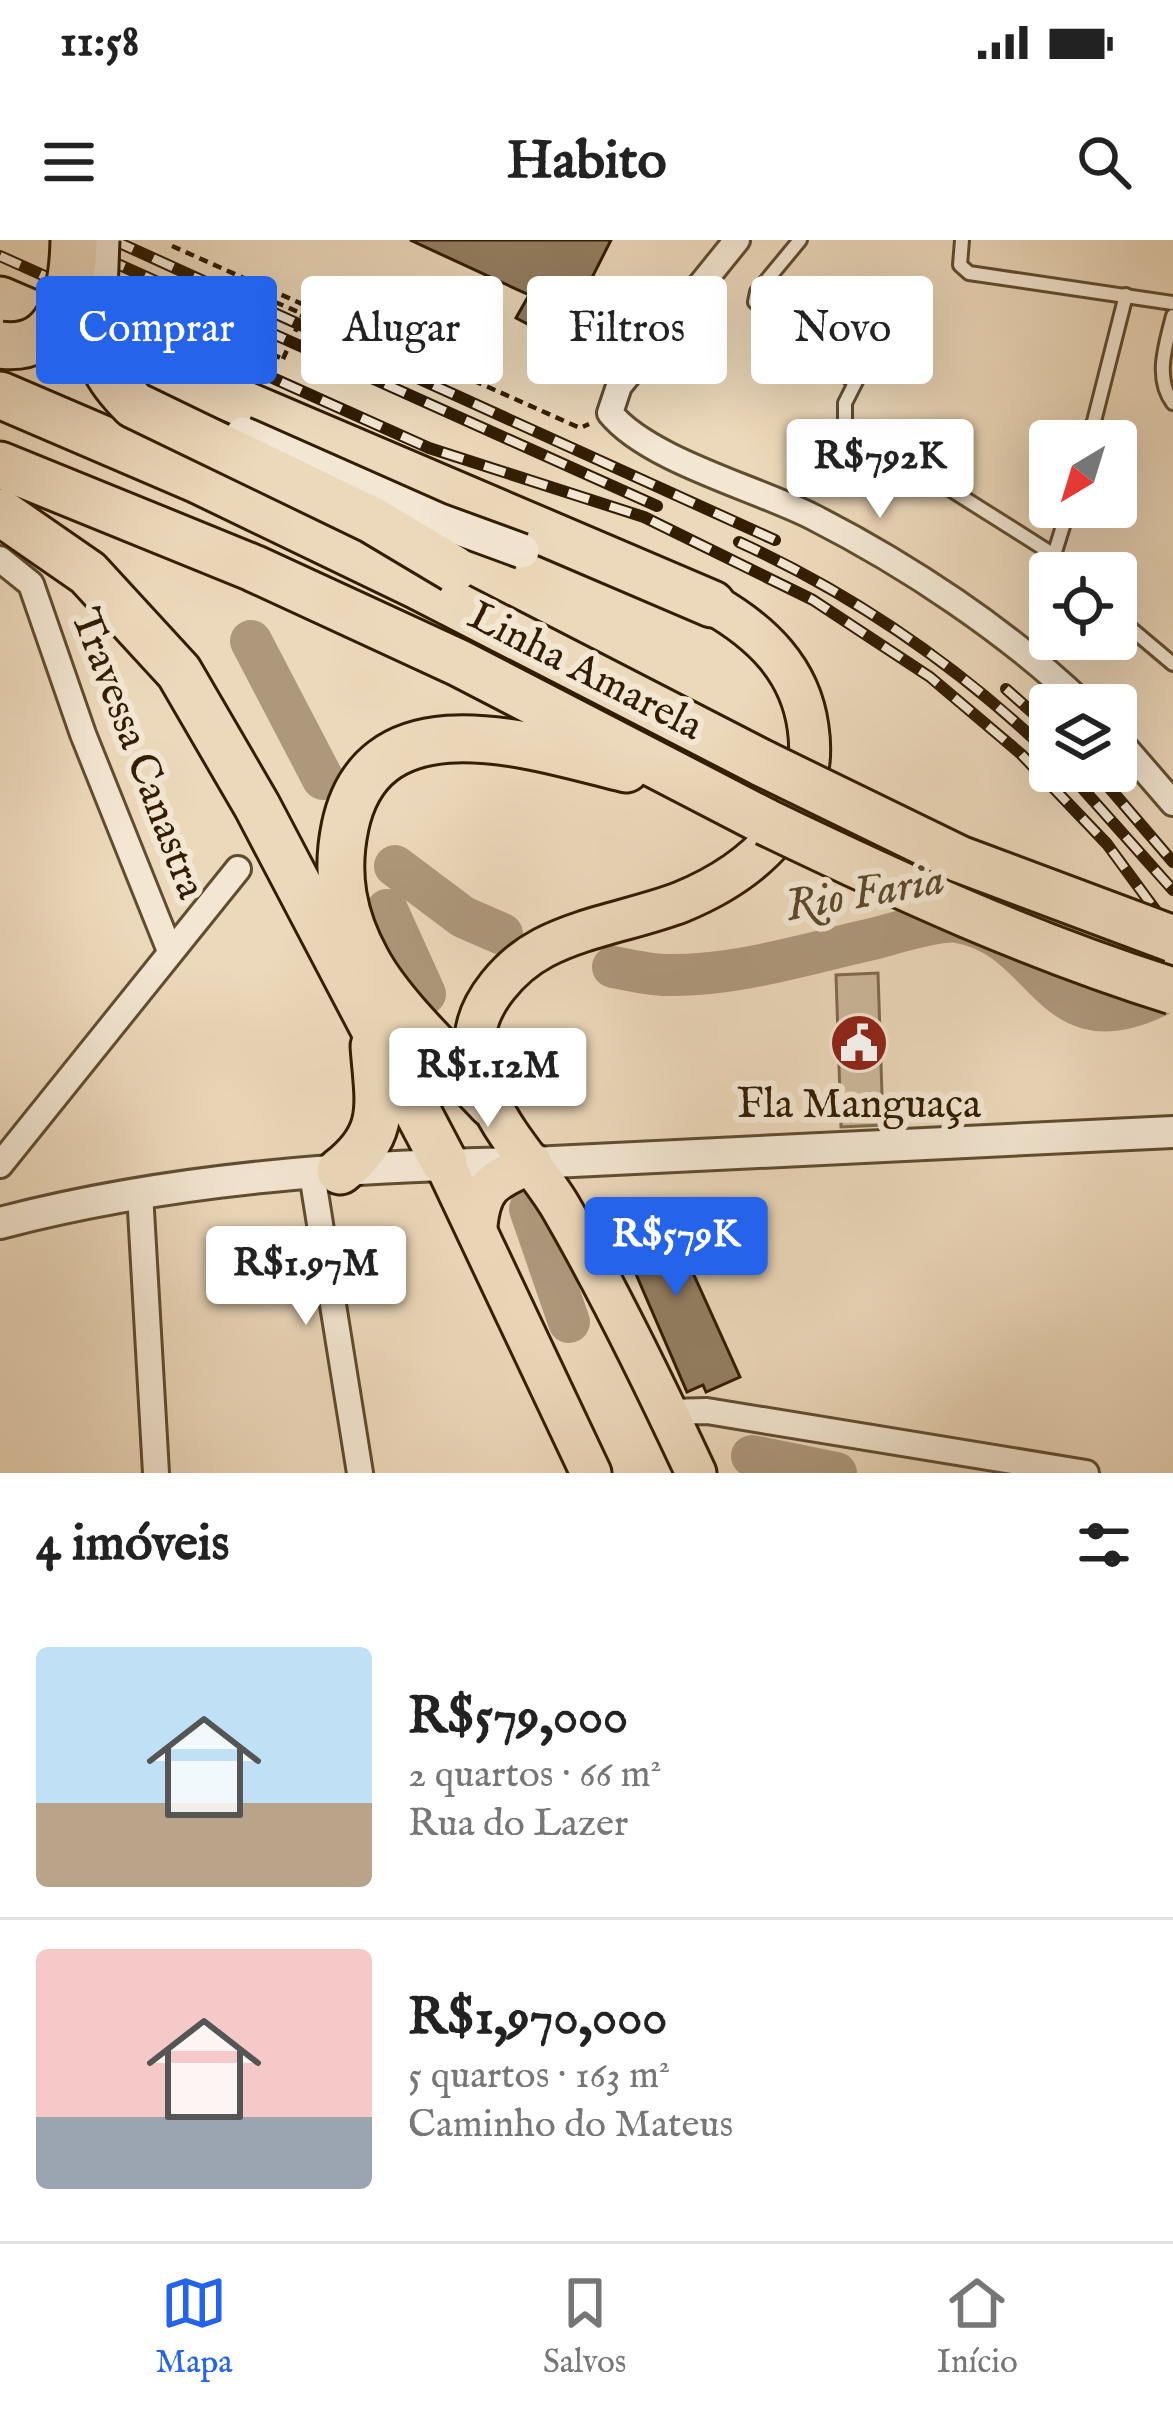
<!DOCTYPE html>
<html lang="pt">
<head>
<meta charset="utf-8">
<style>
  :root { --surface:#fff; --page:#f2f2f2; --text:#222; --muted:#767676; --line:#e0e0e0; --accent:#2563eb }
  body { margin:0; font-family:"IM FELL English",serif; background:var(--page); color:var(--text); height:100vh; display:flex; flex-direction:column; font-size:45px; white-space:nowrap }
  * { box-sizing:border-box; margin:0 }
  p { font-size:39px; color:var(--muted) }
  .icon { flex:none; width:66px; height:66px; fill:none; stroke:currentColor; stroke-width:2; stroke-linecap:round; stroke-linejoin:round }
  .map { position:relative; height:1233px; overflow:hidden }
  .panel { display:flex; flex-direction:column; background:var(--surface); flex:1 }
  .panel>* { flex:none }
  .banner { position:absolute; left:36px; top:36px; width:1101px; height:108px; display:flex; gap:24px }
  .needle { width:78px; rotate:218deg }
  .tools { position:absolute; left:1029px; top:180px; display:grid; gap:24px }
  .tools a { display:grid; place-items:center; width:108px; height:108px; border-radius:12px; background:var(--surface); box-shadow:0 12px 48px #0002; font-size:60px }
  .price { position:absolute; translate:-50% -102px; padding:0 27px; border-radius:12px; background:#fff; color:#222; font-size:39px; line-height:78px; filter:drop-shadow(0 3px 6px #0008) }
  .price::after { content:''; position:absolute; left:50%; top:72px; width:36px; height:27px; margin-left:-18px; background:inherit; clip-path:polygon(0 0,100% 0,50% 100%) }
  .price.current { background:var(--accent); color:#fff }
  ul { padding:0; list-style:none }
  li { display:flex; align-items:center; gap:36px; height:300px; padding:0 36px }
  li+li { border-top:3px solid var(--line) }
  li span { display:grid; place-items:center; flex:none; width:336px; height:240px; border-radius:12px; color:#555 }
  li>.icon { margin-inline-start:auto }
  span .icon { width:144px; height:144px; fill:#fffc; stroke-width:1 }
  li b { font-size:51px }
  h2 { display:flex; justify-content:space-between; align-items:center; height:144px; padding:0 36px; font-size:51px }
  .tag { padding:0 42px; border-radius:12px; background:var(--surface); box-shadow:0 12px 48px #0002; font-size:42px; line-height:108px }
  .tag.current { background:var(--accent); color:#fff }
  .status { display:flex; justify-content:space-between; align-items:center; height:84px; padding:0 60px; background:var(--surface); direction:ltr }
  .status svg { height:33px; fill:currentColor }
  header { display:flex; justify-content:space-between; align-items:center; height:156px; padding:0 36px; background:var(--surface); font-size:54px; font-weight:800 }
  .menu { display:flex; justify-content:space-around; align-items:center; height:168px; border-top:3px solid var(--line); background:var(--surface); font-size:33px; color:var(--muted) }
  .menu a { display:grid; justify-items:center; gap:6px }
  .menu .current { color:var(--accent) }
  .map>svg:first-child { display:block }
</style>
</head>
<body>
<div class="status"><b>11:58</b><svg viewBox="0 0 49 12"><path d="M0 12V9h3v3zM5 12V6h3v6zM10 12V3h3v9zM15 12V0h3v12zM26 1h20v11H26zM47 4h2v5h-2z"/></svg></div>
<header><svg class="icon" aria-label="menu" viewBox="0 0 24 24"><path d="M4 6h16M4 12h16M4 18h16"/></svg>Habito<svg class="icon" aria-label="search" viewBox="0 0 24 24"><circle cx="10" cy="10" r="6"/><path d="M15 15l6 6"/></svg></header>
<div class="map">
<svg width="1173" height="1233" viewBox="0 0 1173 1233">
  <rect width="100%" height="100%" fill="#ecd8ba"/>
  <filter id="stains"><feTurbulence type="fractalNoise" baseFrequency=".00167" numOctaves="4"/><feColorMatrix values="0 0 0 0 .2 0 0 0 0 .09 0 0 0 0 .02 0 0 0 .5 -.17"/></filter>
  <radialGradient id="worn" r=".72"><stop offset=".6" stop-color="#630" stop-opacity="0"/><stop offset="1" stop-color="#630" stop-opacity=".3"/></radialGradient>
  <polygon fill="#ccb89b" stroke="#7f6a4e" stroke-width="3" points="878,733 883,885 841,887 836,735"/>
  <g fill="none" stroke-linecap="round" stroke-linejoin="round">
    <g stroke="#ad987b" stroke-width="42">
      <polyline points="251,401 323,539"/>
      <polyline points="395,626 463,677 502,694"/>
      <polyline points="387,670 425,754"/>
      <path d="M613,727c18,3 37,8 55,8 67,1 134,-20 200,-35 22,-5 69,-21 90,-18 95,16 89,138 215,66"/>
      <polyline points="530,969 569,1082"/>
      <polyline points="752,1216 836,1233"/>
    </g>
  </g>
  <g fill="#937e61" stroke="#321d01" stroke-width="3">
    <polygon points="410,0 611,0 560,101 516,78 529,55"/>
    <polygon points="660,960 740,1137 706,1152 703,1145 687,1152 613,981"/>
  </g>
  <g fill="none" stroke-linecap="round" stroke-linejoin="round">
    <defs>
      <g id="service">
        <polyline points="800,0 757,52 755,62 854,142"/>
        <polyline points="962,0 960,25 969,33 1173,63"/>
        <path d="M1173,76c-7,28 -19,62 0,87"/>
        <polyline points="882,90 845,163 845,189 907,222 1054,315 1072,333"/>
        <polyline points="1089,201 1126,55"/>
        <polyline points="1054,315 1069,267"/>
        <polyline points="1116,376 1173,424"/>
      </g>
      <g id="minor">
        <path d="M737,0l-118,146 -9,27c38,47 146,75 203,104 94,48 194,114 271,188"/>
        <polyline points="0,319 31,344 83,494 170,711"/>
        <polyline points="1116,497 1173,563"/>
        <polyline points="0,925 238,629"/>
        <polyline points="312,934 360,1233"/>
        <polyline points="140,953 156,1233"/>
        <polyline points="667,1172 707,1171 1086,1233"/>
      </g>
      <path id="tertiary" d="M0,983c172,-45 355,-58 532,-60l641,-31"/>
      <g id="primary">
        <polyline points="444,922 591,1233"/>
        <path d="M477,986c4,-43 19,-46 55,-63"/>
        <path d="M696,1233c-42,-90 -86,-181 -136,-267 -21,-35 -54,-68 -70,-105 -8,-18 -16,-42 -15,-62 2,-37 36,-74 68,-91 42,-22 94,-29 138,-46 73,-30 140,-89 127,-175 -8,-58 -47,-95 -96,-123"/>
      </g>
      <g id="motorway">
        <polyline points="0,60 712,364"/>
        <polyline points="0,155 196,239 418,346 764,524"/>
        <polyline points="0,225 253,328 459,423 766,582"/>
        <polyline points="0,272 88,333 179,432 257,566 444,922"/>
        <path d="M491,864c-38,-41 -100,-97 -125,-145 -23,-42 -31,-84 -21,-132 28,-136 191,-80 281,-58"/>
        <path d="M340,931c49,-38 38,-69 34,-125"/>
      </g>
    </defs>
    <use href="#service" stroke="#604c2f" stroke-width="18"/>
    <use href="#minor" stroke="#604c2f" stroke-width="30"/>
    <use href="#tertiary" stroke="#604c2f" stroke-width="36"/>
    <use href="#primary" stroke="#321d01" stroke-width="45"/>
    <use href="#motorway" stroke="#321d01" stroke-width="51"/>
    <g stroke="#321d01" stroke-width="4.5" stroke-dasharray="9 6" stroke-linecap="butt">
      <polyline points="172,6 580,188 589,184"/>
      <polyline points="275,62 303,74 344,84"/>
      <polyline points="258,108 283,119"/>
    </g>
    <use href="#service" stroke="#f3e6d2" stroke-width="12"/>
    <use href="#minor" stroke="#f3e6d2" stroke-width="24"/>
    <use href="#tertiary" stroke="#f3e6d2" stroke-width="30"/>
    <use href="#primary" stroke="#ecd8ba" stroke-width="39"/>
    <use href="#motorway" stroke="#ecd8ba" stroke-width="45"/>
    <defs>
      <g id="rail">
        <polyline points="64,0 657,266"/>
        <polyline points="113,0 775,300"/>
        <polyline points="0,16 429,208 644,277 813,360 930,437 1021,514 1107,604 1173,694"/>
        <path d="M739,302c116,53 219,124 311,212"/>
        <polyline points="1006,449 1050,488"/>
        <polyline points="1067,531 1173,650"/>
        <polyline points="1095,531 1173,622"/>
      </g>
    </defs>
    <use href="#rail" stroke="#321d01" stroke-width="12"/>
    <use href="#rail" stroke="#f3e6d2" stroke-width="8" stroke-dasharray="22" stroke-linecap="butt"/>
    <defs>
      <g id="secondary-bridge">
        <polyline points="102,0 99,78 106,99"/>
        <polyline points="243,194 440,281 522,311"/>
      </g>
      <g id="motorway-bridge">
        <path d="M99,78c-5,39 8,60 35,87l238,115 82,49"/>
        <path d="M0,105c63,8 73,-57 74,-105"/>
        <polyline points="764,524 959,619 1173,699"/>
        <path d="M766,582c133,64 266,125 407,169"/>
      </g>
    </defs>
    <use href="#secondary-bridge" stroke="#321d01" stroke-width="39" stroke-linecap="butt"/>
    <use href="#motorway-bridge" stroke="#321d01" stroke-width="51" stroke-linecap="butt"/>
    <polyline stroke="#321d01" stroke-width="4.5" stroke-dasharray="9 6" stroke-linecap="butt" points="283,119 303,74"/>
    <use href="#secondary-bridge" stroke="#f3e6d2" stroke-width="33"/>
    <use href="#motorway-bridge" stroke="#ecd8ba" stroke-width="45"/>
  </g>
  <defs>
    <symbol id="civic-disc" viewBox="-11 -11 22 22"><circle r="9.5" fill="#8f2418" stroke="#f3e6d2"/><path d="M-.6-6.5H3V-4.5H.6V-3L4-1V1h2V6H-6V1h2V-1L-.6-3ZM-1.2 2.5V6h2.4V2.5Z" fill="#fff"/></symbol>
  </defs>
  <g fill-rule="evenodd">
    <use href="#civic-disc" x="826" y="770" width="66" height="66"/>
  </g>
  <g text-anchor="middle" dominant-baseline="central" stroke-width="12" stroke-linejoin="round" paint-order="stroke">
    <g font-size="42" fill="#321d01" stroke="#f3e6d2">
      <text transform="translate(585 432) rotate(27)">Linha Amarela</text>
      <text transform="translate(137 514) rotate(69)">Travessa Canastra</text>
    </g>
    <g font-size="42" fill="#321d01" stroke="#f3e6d2">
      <text x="859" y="865">Fla Manguaça</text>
    </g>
    <g font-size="45" font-style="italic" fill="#5d482c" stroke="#f3e6d2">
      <text transform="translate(865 654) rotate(-10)">Rio Faria</text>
    </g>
  </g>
  <rect width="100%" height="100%" filter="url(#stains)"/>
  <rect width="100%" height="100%" fill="url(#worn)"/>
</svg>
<div class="tools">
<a><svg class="needle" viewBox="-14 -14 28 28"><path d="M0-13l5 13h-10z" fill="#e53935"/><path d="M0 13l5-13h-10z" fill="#767676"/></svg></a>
<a><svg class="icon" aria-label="locate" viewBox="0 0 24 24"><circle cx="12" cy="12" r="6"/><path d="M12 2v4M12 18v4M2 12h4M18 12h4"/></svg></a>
<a><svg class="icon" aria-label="layers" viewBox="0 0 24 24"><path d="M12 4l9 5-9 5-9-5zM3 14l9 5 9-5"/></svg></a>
</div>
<b class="price" style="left:880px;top:281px">R$792K</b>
<b class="price" style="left:488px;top:890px">R$1.12M</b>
<b class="price current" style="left:676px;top:1059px">R$579K</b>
<b class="price" style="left:306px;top:1088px">R$1.97M</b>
<div class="banner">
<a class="tag current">Comprar</a>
<a class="tag">Alugar</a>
<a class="tag">Filtros</a>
<a class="tag">Novo</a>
</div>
</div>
<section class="panel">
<h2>4 imóveis<svg class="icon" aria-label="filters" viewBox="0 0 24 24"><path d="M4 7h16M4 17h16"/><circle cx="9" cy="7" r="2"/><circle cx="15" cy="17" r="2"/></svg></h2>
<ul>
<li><span style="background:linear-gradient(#bfe0f5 65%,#b9a48a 0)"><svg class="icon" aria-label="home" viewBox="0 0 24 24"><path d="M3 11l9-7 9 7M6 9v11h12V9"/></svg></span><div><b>R$579,000</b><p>2 quartos · 66 m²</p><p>Rua do Lazer</p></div></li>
<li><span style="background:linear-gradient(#f6c9c9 70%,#9aa5b1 0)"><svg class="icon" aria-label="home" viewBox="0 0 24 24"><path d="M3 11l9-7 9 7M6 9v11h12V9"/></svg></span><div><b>R$1,970,000</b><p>5 quartos · 163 m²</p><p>Caminho do Mateus</p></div></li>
</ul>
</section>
<nav class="menu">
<a class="current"><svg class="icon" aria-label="map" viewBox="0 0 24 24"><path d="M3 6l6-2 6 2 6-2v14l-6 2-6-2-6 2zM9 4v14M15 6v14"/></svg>Mapa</a>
<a><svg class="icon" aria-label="saved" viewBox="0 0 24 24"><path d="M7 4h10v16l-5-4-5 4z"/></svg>Salvos</a>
<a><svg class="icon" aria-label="home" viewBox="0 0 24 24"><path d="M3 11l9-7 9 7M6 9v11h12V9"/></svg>Início</a>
</nav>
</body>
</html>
